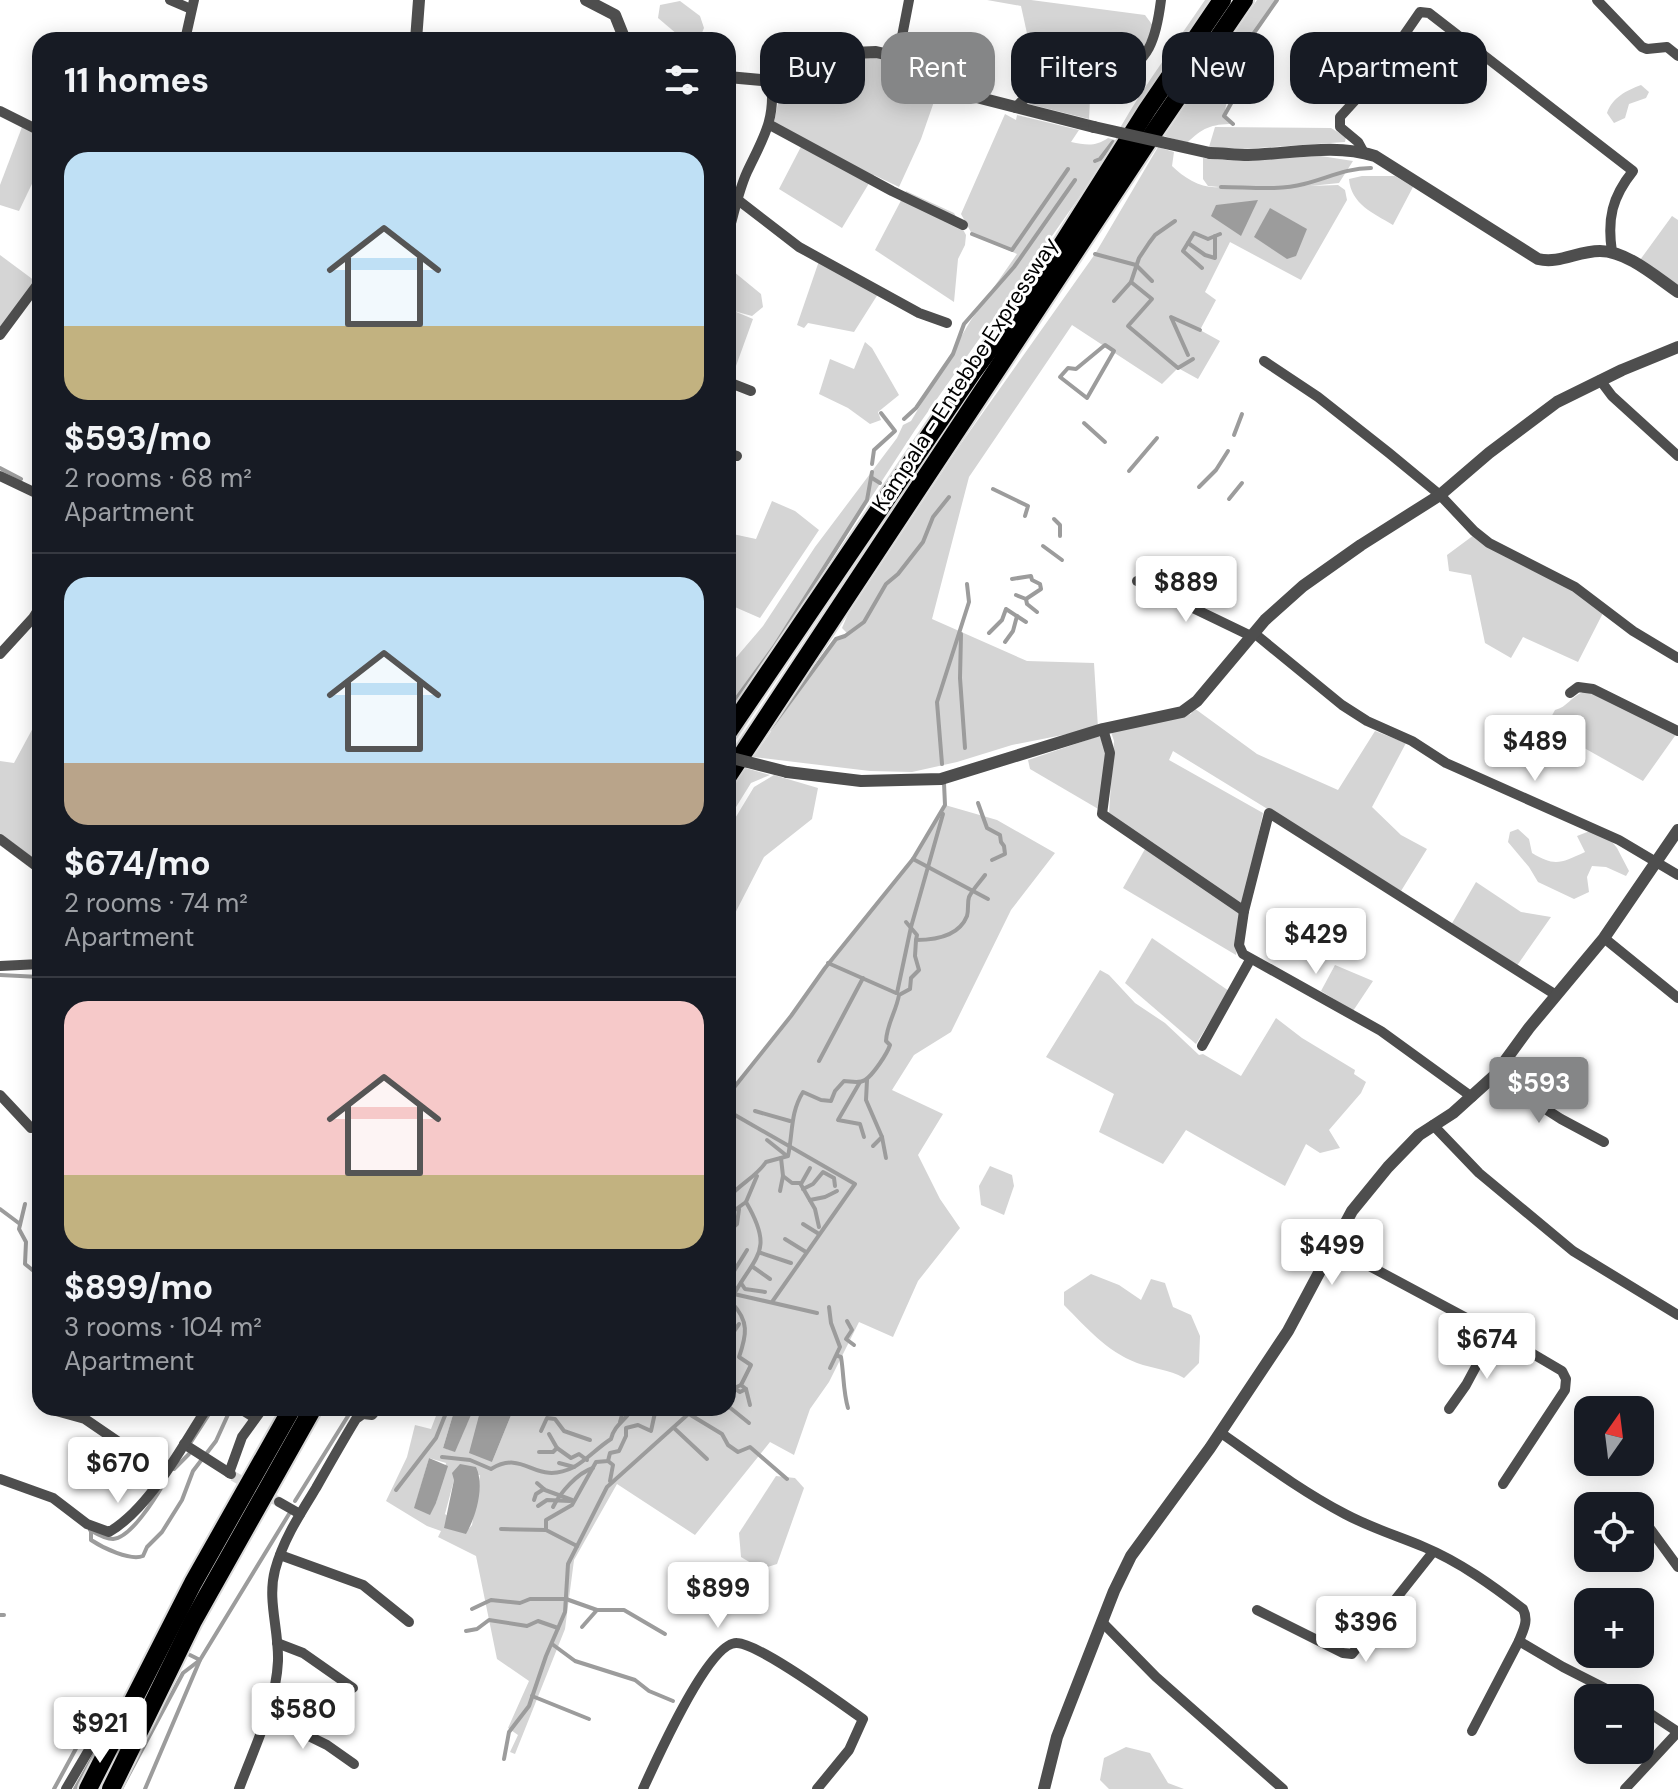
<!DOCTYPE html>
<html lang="en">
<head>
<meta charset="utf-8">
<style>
  :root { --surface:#171b24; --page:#242831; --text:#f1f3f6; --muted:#9ea1a6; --line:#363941; --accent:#858687 }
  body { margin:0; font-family:"DM Sans",sans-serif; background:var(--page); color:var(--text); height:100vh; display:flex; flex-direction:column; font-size:30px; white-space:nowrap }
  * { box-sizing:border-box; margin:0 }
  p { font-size:26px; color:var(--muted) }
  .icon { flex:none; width:44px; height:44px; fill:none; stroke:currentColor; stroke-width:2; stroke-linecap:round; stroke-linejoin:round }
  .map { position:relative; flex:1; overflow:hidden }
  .side { position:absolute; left:32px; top:32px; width:704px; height:1384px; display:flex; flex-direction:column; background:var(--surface); border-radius:24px; box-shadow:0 4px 20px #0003 }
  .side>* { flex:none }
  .guide { position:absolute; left:760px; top:32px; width:760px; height:72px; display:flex; gap:16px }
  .needle { width:52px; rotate:14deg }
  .fabs { position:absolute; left:1574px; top:1396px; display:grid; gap:16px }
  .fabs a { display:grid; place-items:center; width:80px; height:80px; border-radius:16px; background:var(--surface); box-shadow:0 4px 20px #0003; font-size:40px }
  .price { position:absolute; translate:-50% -68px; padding:0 18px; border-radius:8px; background:#fff; color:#222; font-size:26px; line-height:52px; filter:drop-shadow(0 2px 4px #0008) }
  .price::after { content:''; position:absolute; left:50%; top:48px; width:24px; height:18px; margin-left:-12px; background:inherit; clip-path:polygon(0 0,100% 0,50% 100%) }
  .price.on { background:var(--accent); color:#fff }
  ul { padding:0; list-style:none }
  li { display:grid; align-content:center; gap:16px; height:424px; padding:0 32px }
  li+li { border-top:2px solid var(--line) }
  li span { display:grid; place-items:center; height:248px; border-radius:24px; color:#555 }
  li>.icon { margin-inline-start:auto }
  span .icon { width:144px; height:144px; fill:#fffc; stroke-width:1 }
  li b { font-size:34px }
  h2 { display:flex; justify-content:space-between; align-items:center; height:96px; padding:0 32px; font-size:34px }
  .chip { padding:0 28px; border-radius:24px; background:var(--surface); box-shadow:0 4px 20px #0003; font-size:28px; line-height:72px }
  .chip.on { background:var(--accent); color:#fff }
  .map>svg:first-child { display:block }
</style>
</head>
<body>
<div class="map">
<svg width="1678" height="1789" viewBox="0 0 1678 1789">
  <rect width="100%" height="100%" fill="#fff"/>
  <g fill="#d5d5d5" fill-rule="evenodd">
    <polygon points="987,0 1031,0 1145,15 1154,27 1136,62 1108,79 1084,88 1022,91 1028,38 1021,6"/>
    <path d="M1205,0h12l-92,130 -5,-2c26,-45 56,-85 85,-128z"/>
    <path d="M1257,0h20l-23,33 -22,40 -8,43 9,8c-22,0 -31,4 -46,19l-23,-7z"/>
    <polygon points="680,1 700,16 704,28 699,40 684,40 658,18 660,5"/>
    <polygon points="856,57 889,59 902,68 909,79 937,93 921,139 899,187 874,175 842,228 779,189 805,139 774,123 778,103 775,83 812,64"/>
    <path d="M1641,85l8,7 -3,6 -17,6 -4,14 -11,5 -7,-10c5,-15 20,-23 34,-28z"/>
    <polygon points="1039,98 1090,99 1089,119 1025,103"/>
    <path d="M1005,114l11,6 1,-5 62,15 -8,12c15,3 24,5 37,-4l11,3 -204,289 -141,217 -46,63v-43l35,-41 52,-79 82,-109 6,-13 8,-4 60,-101 46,-66 -45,-20 -11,-20z"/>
    <polygon points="22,127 40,135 40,167 19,211 0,205 0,185"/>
    <polygon points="1215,127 1331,128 1346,137 1345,142 1243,149 1209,147"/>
    <path d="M1158,147l16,5 -2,14c12,12 30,23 47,21l-11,-1 -5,-7v-21l35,3 83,-5 32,5 -14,22 -29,3 28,-1 7,5 2,10 -46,80 -71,-38 -25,50 11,8 -16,30 20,11 -22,38 -20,-11 -16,16 -90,-59 -103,152 -37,142 95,42 67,2 4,65 -86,17 -55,17 -45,10 -42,-1 -117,-14 83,-118 12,-5 -6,-6 6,-14 112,-169 135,-191z"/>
    <path d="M1362,176h33l18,11 -20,38c-20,-12 -42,-21 -44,-46z"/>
    <polygon points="906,191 954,213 966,235 965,245 958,259 954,302 875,250"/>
    <polygon points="1672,216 1678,220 1678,287 1640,260"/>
    <polygon points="0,255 35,281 0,329"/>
    <polygon points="819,261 878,294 854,332 808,323 804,328 797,325"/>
    <polygon points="728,267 761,294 763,307 752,316 734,311 753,319 728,388"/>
    <polygon points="865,342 872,348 899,395 878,412 881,420 870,424 848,408 819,394 830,359 854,369"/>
    <polygon points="772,501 795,511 819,530 760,618 728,604 728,533 756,539"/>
    <polygon points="1474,535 1576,588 1603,613 1578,662 1523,637 1511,658 1485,643 1471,575 1449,571 1447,555"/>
    <path d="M1583,692h8l86,41 -34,48 -82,-46 -17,-5 11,-20c12,-3 16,-13 28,-18z"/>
    <polygon points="1194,708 1257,754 1338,790 1375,731 1406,743 1372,807 1401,835 1427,849 1401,891 1173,751 1169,760 1263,813 1243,907 1109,813 1114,741 1111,732 1191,714"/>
    <polygon points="38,724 40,724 40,866 0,836 0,761 14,763 34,726"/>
    <polygon points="1099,736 1106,745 1100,810 1030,769 1028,760"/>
    <polygon points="742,767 770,775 751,783 728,820 728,787"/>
    <polygon points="774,775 818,788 812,819 764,857 728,927 728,830 754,787"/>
    <path d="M945,805l52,15 58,33 -44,57 -60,122 -37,23 -22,35 51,24 -25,41 22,44 20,29 -42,53 -25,56 -34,-15 -30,60 -19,27 -16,46 -24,-13 -75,93 -78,-51 -43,76 -9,69 -50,125 -5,-2 8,-17 -10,-7 21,-47 -32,-22 -21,-103 -38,-19 3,-6 -14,-5 -41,-25 21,-44 8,-32 16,4 8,-21h16l-12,40 11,3 20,-43h7l-2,5 13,49 22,-54h214v-313l63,-79 34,-48 88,-109zM429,1458l17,5 -10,40 -21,4zM480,1475l-8,50 -5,6 -22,-17 9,-34z"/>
    <path d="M1600,827l17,21 12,23 -3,5 -20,-9 -14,-1 -5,11 2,15 -15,7 -36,-17 -9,-15 -21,-25 2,-10 8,-3 11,10 3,14c23,14 29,10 53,-1l-8,-16z"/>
    <polygon points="1145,849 1243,915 1236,955 1123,888"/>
    <polygon points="1476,882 1521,912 1551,917 1516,967 1451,925"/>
    <polygon points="1152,938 1229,991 1196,1044 1125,983"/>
    <polygon points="1335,965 1373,981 1353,1011 1321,991"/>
    <polygon points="1100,970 1109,975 1135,1003 1165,1023 1199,1055 1203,1054 1241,1076 1276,1018 1302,1038 1355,1070 1354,1074 1366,1082 1361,1093 1329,1130 1340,1148 1320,1153 1306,1144 1285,1186 1186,1130 1163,1164 1099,1132 1114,1094 1046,1057"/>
    <polygon points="990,1166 1012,1175 1014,1186 1004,1215 981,1205 979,1186"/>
    <path d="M1091,1274l28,11 22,15 10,-21 14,4 8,24 18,8 9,21 -1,27 -15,15c-15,-9 -31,-9 -47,-15 -31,-12 -51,-36 -73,-58v-13z"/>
    <polygon points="776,1476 795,1478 804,1488 777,1564 761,1569 741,1557 739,1533"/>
    <polygon points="1126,1747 1150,1753 1168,1783 1184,1789 1109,1789 1100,1780 1104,1758"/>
  </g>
  <g fill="#9c9c9c">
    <polygon points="1258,200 1241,236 1211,216 1216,205"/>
    <polygon points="1270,208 1307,229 1296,256 1287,259 1254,237"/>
    <polygon points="455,1408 474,1408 455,1452 443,1448"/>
    <polygon points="481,1408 514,1408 492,1462 469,1453"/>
    <polygon points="429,1458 448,1466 436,1503 430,1515 414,1508"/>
    <path d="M460,1464l16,3c9,19 0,50 -10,67l-22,-6 10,-48 -2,-7z"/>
  </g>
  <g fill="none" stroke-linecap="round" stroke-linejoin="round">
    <g stroke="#9c9c9c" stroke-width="4">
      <polyline points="1233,124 1224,116 1238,91 1232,73 1254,33 1277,0"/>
      <polyline points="1095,161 1100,159 1113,142"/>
      <path d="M1221,187c27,0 57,4 83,-3 24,-6 42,-16 67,-16"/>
      <polyline points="972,234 1012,250 1068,169"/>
      <polyline points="1188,243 1205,255 1215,258 1215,236"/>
      <polyline points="1095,254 1136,265 1152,281"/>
      <polyline points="1202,268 1183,251 1194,233 1208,239 1220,234"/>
      <polyline points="1131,282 1152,299 1128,326 1178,368 1193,359"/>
      <polyline points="1114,301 1131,282 1139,258 1149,243 1155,235 1175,221"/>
      <polygon points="1105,345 1114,351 1087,398 1060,377 1068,368 1076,369"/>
      <polyline points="1188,355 1171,317 1200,330"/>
      <polyline points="904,419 916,408 953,354 964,324 1014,267 1075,180"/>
      <polyline points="1084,423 1105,442"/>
      <polyline points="1234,435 1242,414"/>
      <polyline points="872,464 874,450 895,431 881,413"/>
      <polyline points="0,468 21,479"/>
      <polyline points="1129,471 1157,438"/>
      <polyline points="872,478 880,483"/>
      <polyline points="1199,487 1216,470 1228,451"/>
      <polyline points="993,489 1028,506 1025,516"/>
      <polyline points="1229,499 1242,483"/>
      <polyline points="1054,519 1060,525 1060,536"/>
      <polyline points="1043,546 1062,560"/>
      <polyline points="1012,579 1031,576 1032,580 1040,584 1041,589 1026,599"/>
      <polyline points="1016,595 1026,599 1027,604 1037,612"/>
      <polyline points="989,633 1002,620 1006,609 1026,622"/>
      <polyline points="961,634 960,678 965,748"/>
      <polyline points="1005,642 1013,631 1017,616"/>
      <polyline points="728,710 774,647 867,500 872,472"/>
      <polyline points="770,729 836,639 845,636 864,622 886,584 898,574 923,542 933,517 949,497"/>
      <polyline points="942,764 937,702 969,602 967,584"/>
      <polyline points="978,803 987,828 1000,835 1001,842 1004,846 1005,854 992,860"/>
      <polyline points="913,859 988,899"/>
      <polyline points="906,922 917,935 916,940"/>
      <polyline points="828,963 896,993"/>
      <polyline points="0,975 40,977"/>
      <polyline points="897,993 911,927 943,814"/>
      <polyline points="819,1061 863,978"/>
      <polyline points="867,1080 866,1100 882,1137 873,1146"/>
      <polyline points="860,1082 838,1120 860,1124 864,1137"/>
      <polyline points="728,1095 791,1016 825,968 913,859 945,805 944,783"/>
      <polyline points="728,1111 855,1184 772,1302"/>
      <polyline points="755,1111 790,1121"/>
      <polyline points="882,1137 886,1158"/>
      <polyline points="767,1140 787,1156"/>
      <polyline points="781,1158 783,1176 792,1183 800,1183 815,1209 819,1227"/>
      <path d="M757,1176l-11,26c28,48 11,52 -12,92l83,19"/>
      <polyline points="801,1184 810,1168"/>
      <polyline points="803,1189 813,1184 823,1172 834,1178 835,1186"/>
      <polyline points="780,1191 783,1176"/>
      <path d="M728,1198c12,-14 28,-21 38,-36l22,-6c5,-23 2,-43 15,-64l18,8 10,1 4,-10 9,-10c6,0 15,3 21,-1 8,-5 22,-26 25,-35l-4,-4c1,-18 10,-29 13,-46l11,-6 1,-11 8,-8 -4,-14 1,-16c19,0 43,-4 51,-24 2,-7 0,-13 2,-19 4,-8 11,-15 16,-22"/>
      <polyline points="810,1200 825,1197 837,1191"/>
      <polyline points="25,1204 19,1229 26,1242 25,1264 40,1276"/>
      <polyline points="0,1209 20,1224"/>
      <polyline points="728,1215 746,1202"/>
      <polyline points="803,1224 819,1234"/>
      <polyline points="728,1232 737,1224 739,1209"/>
      <polyline points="785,1239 806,1252"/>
      <polyline points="761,1253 791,1263"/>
      <polyline points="753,1267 770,1279"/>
      <polyline points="728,1277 731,1276 747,1250"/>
      <polyline points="741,1283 745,1289 765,1292"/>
      <path d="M734,1294l-2,9c17,18 15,31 7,54l12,8 -10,20 5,4 4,16"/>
      <polyline points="829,1307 831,1323 840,1347 830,1368"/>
      <polyline points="847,1321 852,1330 846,1339 854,1345"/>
      <polyline points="728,1340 739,1324"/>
      <path d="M838,1356l3,1c3,18 2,34 7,51"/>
      <polyline points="741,1385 734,1388 740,1392 746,1389"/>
      <polyline points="728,1406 749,1423"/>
      <polyline points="689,1414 722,1434 728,1445 738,1452 750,1447 787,1479"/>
      <polyline points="620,1422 624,1408"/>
      <polyline points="674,1428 707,1459"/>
      <polyline points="541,1431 547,1418 555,1419 564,1431 590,1440"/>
      <polyline points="549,1434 557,1448 571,1458 579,1454 587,1460"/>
      <polyline points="191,1442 213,1408"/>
      <polyline points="539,1452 553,1452 557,1448"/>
      <path d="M442,1457l28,3 21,9c35,-21 43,18 83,-2"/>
      <polyline points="608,1461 613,1465 610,1481"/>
      <path d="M559,1463l15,4c14,-8 23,-19 37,-28 3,-14 15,-19 22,-31"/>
      <polyline points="174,1469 189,1454"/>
      <polyline points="537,1483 545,1490 572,1500"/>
      <polyline points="396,1490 436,1438 448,1408"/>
      <polyline points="534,1500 536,1494 544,1489"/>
      <polyline points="295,1501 353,1408"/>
      <polyline points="538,1506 547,1500 570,1501"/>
      <path d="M553,1507c7,-14 24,-34 40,-39"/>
      <polyline points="501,1529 546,1530 577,1546"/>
      <path d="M90,1530c7,4 15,9 23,9 18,-1 43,-42 51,-56"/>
      <polyline points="546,1530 546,1520 572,1505 596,1462 608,1461 610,1453 619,1451 626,1436 626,1428 638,1425 651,1431 656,1408"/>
      <path d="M91,1531v9c12,8 39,21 52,16l4,-9 15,-15 20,-32 11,-29 23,-30 15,-33"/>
      <polyline points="472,1609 491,1600 520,1603 530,1599 566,1599 597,1610"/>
      <polyline points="0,1615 4,1615"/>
      <polyline points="582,1627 597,1610 624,1610 665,1634"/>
      <polyline points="466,1631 477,1629 489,1620 527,1626 538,1621 558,1628"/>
      <polyline points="552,1644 575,1661 635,1680 649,1691 673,1701"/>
      <polyline points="532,1696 589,1719"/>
      <polyline points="109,1726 116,1713 114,1699"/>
      <polyline points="504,1759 509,1732 529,1706 546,1656 565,1612 568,1564 607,1487 695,1408"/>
      <polyline points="54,1789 85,1732 109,1700 123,1702"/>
      <polyline points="75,1789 100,1745"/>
      <polyline points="121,1789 183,1673 200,1660 190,1655"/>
      <polyline points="145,1789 200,1660 289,1514"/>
    </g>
    <polyline stroke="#d9d9d9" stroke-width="10" stroke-dasharray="10 5" stroke-linecap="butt" points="233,1476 279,1502"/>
    <defs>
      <g id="motorway">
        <polyline points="728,732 972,373 1034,289 1147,110 1222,0"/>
        <polyline points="728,776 1154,132 1244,0"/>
        <polyline points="88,1789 193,1583 292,1408"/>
        <polyline points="111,1789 193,1621 313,1408"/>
      </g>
    </defs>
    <use href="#motorway" stroke="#dbdbdb" stroke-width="22"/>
    <g stroke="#4e4e4e" stroke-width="10">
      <polyline points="170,0 191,9"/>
      <polyline points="1597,0 1642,47 1647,49 1667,47 1678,56"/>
      <polyline points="185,40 194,0"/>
      <polyline points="898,57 909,0"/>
      <path d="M1016,108c12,-22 48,-12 69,-15 10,-1 20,-7 28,-12 37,-21 43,-41 48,-81"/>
      <polyline points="0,111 40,131"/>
      <polyline points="770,125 892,191 963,225"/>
      <path d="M1364,153l-6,-11 -18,-15v-10l31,-34 49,-71 9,1 204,158c-21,26 -26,48 -21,81"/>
      <polyline points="738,200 799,247 919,313 947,323"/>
      <path d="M728,234c6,-20 10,-42 19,-62 16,-34 29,-52 24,-91"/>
      <polyline points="0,335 40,281"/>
      <polyline points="1264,361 1318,397 1389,453 1440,495 1474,531 1489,543 1575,587 1633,631 1678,658"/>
      <polyline points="1600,380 1612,396 1678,456"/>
      <polyline points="728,382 751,391"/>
      <polyline points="728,453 737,456"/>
      <polyline points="0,476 40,495"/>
      <polyline points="1137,581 1251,636"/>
      <polyline points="1254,633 1342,705 1367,721 1412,741 1446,763 1619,840 1678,875"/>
      <polyline points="0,654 33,618 40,607"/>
      <polyline points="1570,693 1578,687 1593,689 1678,731"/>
      <polyline points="1103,729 1110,753 1102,814 1244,911"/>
      <polyline points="0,839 40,869"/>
      <polyline points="1604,938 1678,998"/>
      <polyline points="0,966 40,964"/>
      <polyline points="1202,1046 1250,960"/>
      <polyline points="1494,1076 1561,1119 1604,1142"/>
      <polyline points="0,1095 31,1128"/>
      <polyline points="1472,1097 1381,1031 1243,954 1239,945 1244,911 1269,813 1556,995"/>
      <polyline points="1433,1125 1479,1173 1573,1251 1678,1315"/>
      <polyline points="1332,1246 1528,1351 1562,1371 1566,1379 1565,1390 1503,1484"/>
      <polyline points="239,1408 255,1418"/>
      <polyline points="1449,1409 1466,1385 1494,1333"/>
      <polyline points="56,1411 85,1419 164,1473"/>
      <path d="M1221,1433c40,28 80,58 124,81 26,14 53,22 79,33 36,15 69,39 99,62 6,12 0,21 -4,32l44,26 61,31"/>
      <polyline points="184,1444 231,1474"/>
      <polyline points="229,1473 242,1437 263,1408"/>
      <path d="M0,1479l53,19 34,26 22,8c41,-24 72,-84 98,-124"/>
      <polyline points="279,1502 300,1514"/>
      <polyline points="1640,1515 1678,1567"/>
      <polyline points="280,1555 363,1585 409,1622"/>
      <polyline points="1257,1610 1343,1653 1352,1654 1433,1552"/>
      <polyline points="1102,1622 1156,1677 1283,1789"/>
      <polyline points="277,1643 303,1653 353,1688"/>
      <polyline points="1640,1707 1678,1732"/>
      <polyline points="266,1715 327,1745 354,1764"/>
      <polyline points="1472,1731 1519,1641"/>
      <polyline points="66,1789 96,1738 119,1726"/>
      <path d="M239,1789c15,-41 37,-84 39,-128 1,-31 -11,-61 -3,-91 8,-30 25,-56 41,-82 13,-23 26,-46 40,-69l7,-5 9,1 6,-7"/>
      <path d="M643,1789c12,-26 66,-148 94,-146 23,1 103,60 126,76l-14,31 -32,39"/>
      <polyline points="1625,1789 1678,1732"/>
    </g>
    <g stroke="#4e4e4e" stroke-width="12">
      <polyline points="586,0 615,15 625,40"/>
      <polyline points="416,40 419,0"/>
      <polyline points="728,77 771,81 791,68 807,62 853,53 876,52 898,57 917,74 945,89 1094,127"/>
      <path d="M1210,153c12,0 25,2 38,2 43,-1 85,-12 127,1l163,103c22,5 39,-8 62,-8 27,0 56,26 78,41"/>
      <polyline points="787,772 861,781 941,779 1103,729 1182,712 1197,701 1265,620 1303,586 1361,545 1440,495 1489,453 1557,402 1622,370 1678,347"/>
      <polyline points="1044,1789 1057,1737 1114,1591 1131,1556 1210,1448 1288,1331 1352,1211 1388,1167 1419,1135 1453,1113 1494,1076 1529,1028 1604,938 1678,830"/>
    </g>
    <use href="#motorway" stroke="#000" stroke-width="18"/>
    <g stroke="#4e4e4e" stroke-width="12">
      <polyline points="1094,127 1210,153"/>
      <polyline points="728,757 787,772"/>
    </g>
  </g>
  <g text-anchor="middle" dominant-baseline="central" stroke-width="6" stroke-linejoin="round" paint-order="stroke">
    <g font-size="22" fill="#000" stroke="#fff">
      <text transform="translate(965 374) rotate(-57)">Kampala - Entebbe Expressway</text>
    </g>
  </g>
</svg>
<div class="fabs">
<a><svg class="needle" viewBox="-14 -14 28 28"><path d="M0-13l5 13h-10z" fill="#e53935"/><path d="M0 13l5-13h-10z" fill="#9ea1a6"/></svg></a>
<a><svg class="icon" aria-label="locate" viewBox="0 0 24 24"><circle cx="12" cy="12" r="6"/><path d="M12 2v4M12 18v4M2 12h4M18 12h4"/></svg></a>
<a>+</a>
<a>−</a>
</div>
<b class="price" style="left:1186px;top:624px">$889</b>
<b class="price" style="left:1535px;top:783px">$489</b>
<b class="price" style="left:1316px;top:976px">$429</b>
<b class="price on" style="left:1539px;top:1125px">$593</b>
<b class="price" style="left:1332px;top:1287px">$499</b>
<b class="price" style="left:1487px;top:1381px">$674</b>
<b class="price" style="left:118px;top:1505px">$670</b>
<b class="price" style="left:718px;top:1630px">$899</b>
<b class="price" style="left:1366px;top:1664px">$396</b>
<b class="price" style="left:303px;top:1751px">$580</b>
<b class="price" style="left:100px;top:1765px">$921</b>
<div class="guide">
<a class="chip">Buy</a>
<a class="chip on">Rent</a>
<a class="chip">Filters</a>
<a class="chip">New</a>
<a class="chip">Apartment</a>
</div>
<section class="side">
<h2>11 homes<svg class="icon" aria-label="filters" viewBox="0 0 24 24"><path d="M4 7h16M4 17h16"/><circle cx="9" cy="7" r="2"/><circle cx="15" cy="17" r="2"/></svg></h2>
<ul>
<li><span style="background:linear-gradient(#bfe0f5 70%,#c2b280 0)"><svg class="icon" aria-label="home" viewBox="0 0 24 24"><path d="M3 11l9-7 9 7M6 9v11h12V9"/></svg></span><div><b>$593/mo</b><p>2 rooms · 68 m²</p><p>Apartment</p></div></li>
<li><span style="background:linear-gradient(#bfe0f5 75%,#b9a48a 0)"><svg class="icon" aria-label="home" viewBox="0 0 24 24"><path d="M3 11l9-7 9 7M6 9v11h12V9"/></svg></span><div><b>$674/mo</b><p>2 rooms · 74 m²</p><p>Apartment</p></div></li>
<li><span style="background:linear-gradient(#f6c9c9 70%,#c2b280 0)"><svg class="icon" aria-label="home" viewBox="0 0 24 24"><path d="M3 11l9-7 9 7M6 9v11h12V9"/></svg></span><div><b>$899/mo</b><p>3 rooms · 104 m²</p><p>Apartment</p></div></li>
</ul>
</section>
</div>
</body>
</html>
